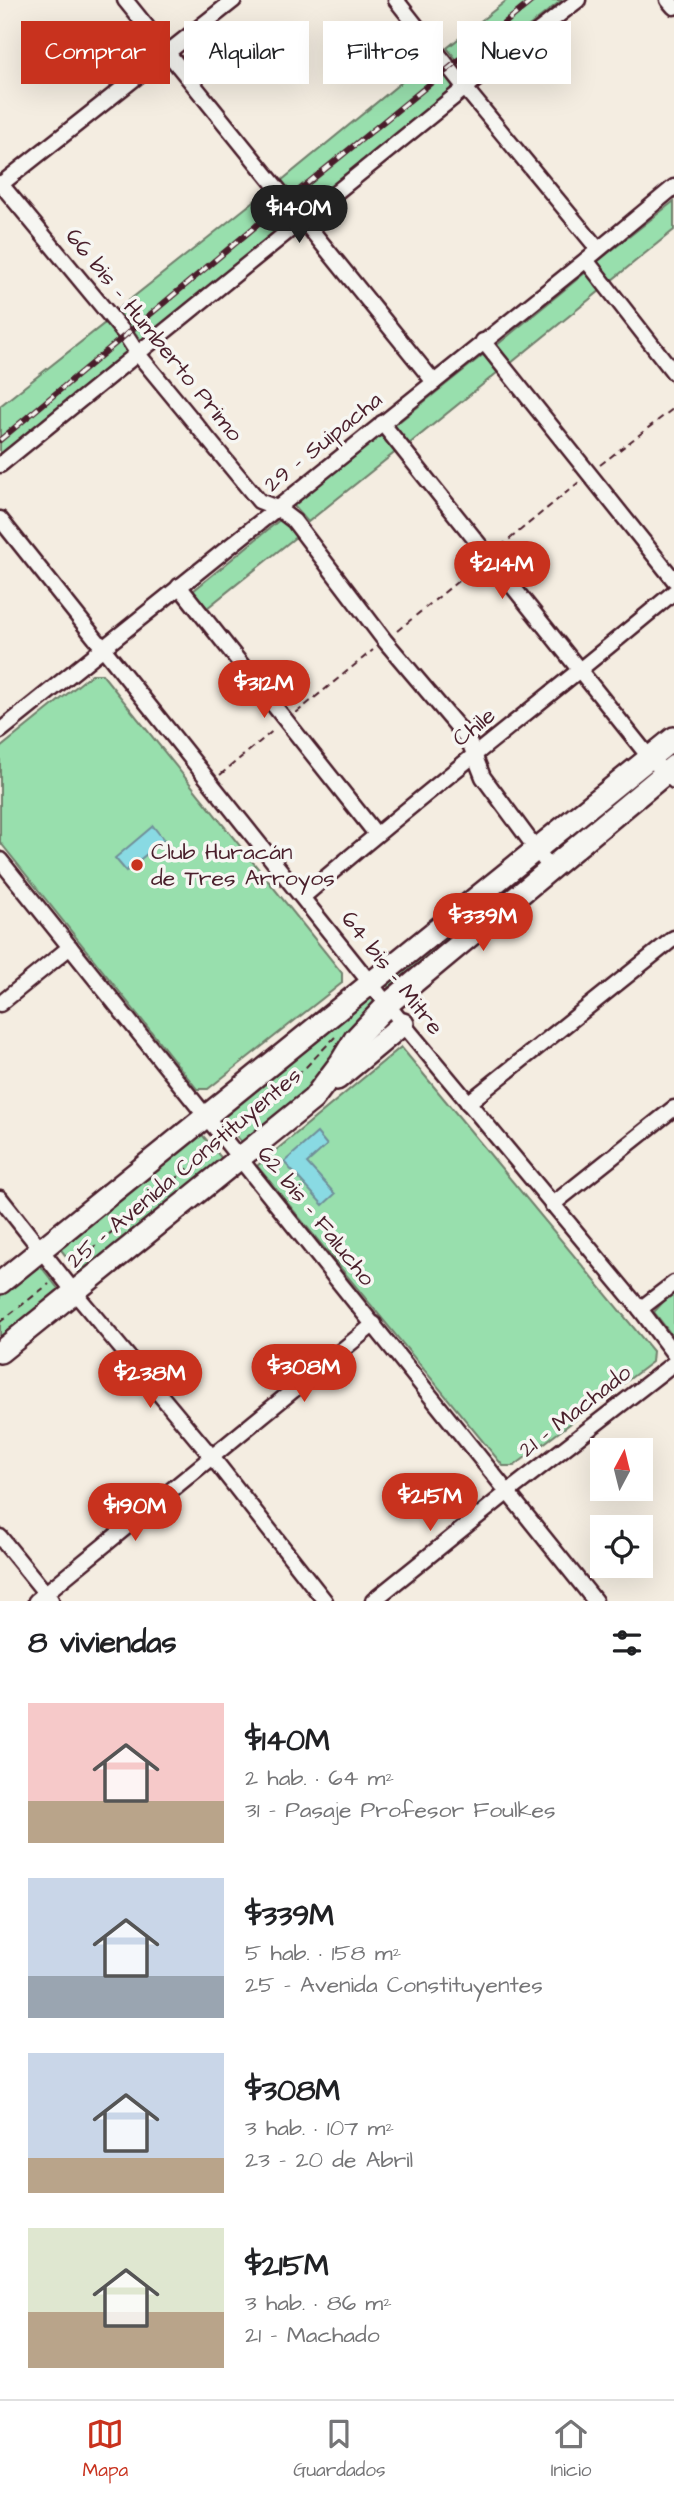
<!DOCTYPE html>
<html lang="es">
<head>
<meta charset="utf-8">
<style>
  :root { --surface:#fff; --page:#f6f6f6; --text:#202124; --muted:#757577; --line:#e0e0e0; --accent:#c8321e }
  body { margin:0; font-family:"Architects Daughter",sans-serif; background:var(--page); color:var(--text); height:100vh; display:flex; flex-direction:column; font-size:26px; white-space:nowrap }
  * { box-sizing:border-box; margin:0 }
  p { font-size:23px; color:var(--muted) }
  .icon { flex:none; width:38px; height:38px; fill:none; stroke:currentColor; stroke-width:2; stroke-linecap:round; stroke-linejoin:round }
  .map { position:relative; height:1601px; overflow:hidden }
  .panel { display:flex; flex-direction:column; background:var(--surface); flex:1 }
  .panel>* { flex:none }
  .guide { position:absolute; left:21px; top:21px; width:634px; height:63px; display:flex; gap:14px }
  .needle { width:46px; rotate:7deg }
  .controls { position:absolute; left:590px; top:1438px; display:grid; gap:14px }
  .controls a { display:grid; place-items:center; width:63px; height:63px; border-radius:0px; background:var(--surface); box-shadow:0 7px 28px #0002; font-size:35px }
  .price { position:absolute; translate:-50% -60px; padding:0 16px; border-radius:24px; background:var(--accent); color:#fff; font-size:23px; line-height:46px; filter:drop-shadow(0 2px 4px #0008) }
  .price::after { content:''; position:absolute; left:50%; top:42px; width:21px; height:16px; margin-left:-10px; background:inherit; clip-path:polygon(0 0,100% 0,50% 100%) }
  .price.active { background:#222; color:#fff }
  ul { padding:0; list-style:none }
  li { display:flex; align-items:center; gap:21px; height:175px; padding:0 28px }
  li span { display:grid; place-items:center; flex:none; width:196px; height:140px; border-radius:0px; color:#555 }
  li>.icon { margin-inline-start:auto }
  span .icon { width:84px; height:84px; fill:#fffc; stroke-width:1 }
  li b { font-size:30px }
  h2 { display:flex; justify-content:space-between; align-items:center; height:84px; padding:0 28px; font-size:30px }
  .chip { padding:0 24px; border-radius:0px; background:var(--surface); box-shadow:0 7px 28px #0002; font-size:24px; line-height:63px }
  .chip.active { background:var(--accent); color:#fff }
  .tabs { display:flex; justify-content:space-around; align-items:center; height:98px; border-top:2px solid var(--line); background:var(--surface); font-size:19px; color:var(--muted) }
  .tabs a { display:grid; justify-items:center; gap:4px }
  .tabs .active { color:var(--accent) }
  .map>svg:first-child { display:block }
</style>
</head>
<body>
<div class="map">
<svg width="674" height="1601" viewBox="0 0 674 1601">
  <rect width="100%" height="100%" fill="#f4ede1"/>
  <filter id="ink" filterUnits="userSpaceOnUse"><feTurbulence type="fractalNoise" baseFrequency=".0143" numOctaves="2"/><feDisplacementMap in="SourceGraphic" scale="14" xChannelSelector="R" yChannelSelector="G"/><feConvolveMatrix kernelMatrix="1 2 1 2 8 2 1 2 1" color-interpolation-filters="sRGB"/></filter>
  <g filter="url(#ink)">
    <g fill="#98dfad" stroke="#717f6c" stroke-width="2">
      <polygon points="507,0 562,0 468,74 447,48"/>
      <polygon points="431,58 456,88 305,211 281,181"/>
      <polygon points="268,190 292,221 141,340 117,310"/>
      <polygon points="674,201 674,230 612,280 597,262"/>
      <polygon points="586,272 601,290 511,363 497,345"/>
      <polygon points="105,323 129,353 0,456 0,406"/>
      <polygon points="484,354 498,372 409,444 394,426"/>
      <polygon points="383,432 398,450 308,522 293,505"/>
      <polygon points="282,518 297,536 207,608 193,591"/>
      <polygon points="92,674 102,674 342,973 342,983 208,1089 197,1089 0,842 0,748"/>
      <polygon points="534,860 540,867 389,988 383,982"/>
      <polygon points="366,996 372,997 376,1002 320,1079 244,1145 219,1115"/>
      <polygon points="401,1047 653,1351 652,1362 514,1466 503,1466 257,1166"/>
      <polygon points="199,1131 224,1161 82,1276 57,1245"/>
      <polygon points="39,1264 63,1295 0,1344 0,1294"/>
      <polygon points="674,1290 674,1338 654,1312"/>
    </g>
    <g fill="#89dae3" stroke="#708f99" stroke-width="2">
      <polygon points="153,826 164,840 126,871 115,858"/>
      <polygon points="317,1133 327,1145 307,1163 335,1194 323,1205 284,1162"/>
    </g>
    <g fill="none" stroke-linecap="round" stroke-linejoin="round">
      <defs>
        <g id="minor">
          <polyline points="125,0 434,382"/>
          <polyline points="396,0 465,88 598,249"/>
          <polyline points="668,0 674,7"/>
          <polyline points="0,183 125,334 138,354 259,501 277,508 294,521 385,641 468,739 483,777 551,869"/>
          <polyline points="0,185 234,0"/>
          <polyline points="586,260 674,373"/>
          <polyline points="483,341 674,580"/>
          <polyline points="382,423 649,757 674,781"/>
          <polyline points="0,465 465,88 578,0"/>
          <polyline points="0,519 403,1024 640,1309 674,1354"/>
          <polyline points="179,586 376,834"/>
          <polyline points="0,731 586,260 674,187"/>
          <polyline points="0,860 595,1601"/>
          <path d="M303,897c121,-105 249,-202 371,-305"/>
          <polyline points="0,1004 70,947"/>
          <polyline points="468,1103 674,938"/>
          <polyline points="0,1198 75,1293 212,1457 325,1601"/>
          <polyline points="552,1205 674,1108"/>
          <polyline points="640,1309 674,1283"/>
          <polyline points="0,1537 51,1600"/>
          <polyline points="36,1601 374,1324"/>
          <polyline points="373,1601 508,1492 674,1363"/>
        </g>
        <g id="secondary">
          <polyline points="337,1079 403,1024"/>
          <polyline points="0,1283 674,738"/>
          <polyline points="0,1352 313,1099 341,1062 355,1039 388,1004 674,766"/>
        </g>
      </defs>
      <use href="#minor" stroke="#4a1f2b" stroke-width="19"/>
      <use href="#secondary" stroke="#4a1f2b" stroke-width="26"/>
      <g stroke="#4a1f2b" stroke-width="2" stroke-dasharray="7 5" stroke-linecap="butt">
        <polyline points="600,465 674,408"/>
        <polyline points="500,547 579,482"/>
        <polyline points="397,631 479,564"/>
        <polyline points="296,713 373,650"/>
        <polyline points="220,775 275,729"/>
        <polyline points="233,1130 306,1067 335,1037"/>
        <polyline points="72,1265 213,1148"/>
        <polyline points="0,1322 49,1284"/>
      </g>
      <use href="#minor" stroke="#f6f6f2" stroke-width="14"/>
      <use href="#secondary" stroke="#f6f6f2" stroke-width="21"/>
      <defs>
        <polyline id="rail" points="0,440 287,200 533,0"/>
      </defs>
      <use href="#rail" stroke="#4a1f2b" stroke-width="6"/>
      <use href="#rail" stroke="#f6f6f2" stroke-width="3.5" stroke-dasharray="10" stroke-linecap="butt"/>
    </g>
  </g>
  <circle fill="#c8321e" stroke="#f6f6f2" stroke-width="2.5" cx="137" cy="865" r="7"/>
  <g text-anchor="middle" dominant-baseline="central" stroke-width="7" stroke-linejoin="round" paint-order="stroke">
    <g font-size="23" fill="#4a1f2b" stroke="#f6f6f2">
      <text transform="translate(154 335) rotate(51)">66 bis - Humberto Primo</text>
      <text transform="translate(323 442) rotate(-39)">29 - Suipacha</text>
      <text transform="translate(474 727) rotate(-39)">Chile</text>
      <text transform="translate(392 973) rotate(52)">64 bis - Mitre</text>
      <text transform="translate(184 1168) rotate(-40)">25 - Avenida Constituyentes</text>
      <text transform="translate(316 1216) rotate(51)">62 bis - Falucho</text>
      <text transform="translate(575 1411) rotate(-38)">21 - Machado</text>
    </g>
    <g font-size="23" fill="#4a1f2b" stroke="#f6f6f2" text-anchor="start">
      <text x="151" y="852">Club Huracán<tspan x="151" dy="26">de Tres Arroyos</tspan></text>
    </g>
  </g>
</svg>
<div class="controls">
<a><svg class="needle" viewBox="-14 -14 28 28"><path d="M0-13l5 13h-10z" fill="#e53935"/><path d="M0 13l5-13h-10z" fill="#757577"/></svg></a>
<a><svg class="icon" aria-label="locate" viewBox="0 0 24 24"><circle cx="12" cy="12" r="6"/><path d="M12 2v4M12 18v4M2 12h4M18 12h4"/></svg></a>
</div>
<b class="price active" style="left:299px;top:245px">$140M</b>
<b class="price" style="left:502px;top:601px">$214M</b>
<b class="price" style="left:264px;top:720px">$312M</b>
<b class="price" style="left:483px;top:953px">$339M</b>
<b class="price" style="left:304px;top:1404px">$308M</b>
<b class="price" style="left:150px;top:1410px">$238M</b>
<b class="price" style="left:430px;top:1533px">$215M</b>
<b class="price" style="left:135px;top:1543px">$190M</b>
<div class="guide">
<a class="chip active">Comprar</a>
<a class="chip">Alquilar</a>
<a class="chip">Filtros</a>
<a class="chip">Nuevo</a>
</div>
</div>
<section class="panel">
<h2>8 viviendas<svg class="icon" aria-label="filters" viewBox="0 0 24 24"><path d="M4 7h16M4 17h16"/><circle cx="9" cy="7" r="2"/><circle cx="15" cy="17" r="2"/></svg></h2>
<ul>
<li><span style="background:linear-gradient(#f6c9c9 70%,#b9a48a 0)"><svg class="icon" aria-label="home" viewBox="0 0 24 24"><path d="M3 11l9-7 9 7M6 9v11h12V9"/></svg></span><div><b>$140M</b><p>2 hab. · 64 m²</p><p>31 - Pasaje Profesor Foulkes</p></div></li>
<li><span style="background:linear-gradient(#c9d6e8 70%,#9aa5b1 0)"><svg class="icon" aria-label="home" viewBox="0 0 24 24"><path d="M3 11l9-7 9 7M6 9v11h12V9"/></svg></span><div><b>$339M</b><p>5 hab. · 158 m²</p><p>25 - Avenida Constituyentes</p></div></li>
<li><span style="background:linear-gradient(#c9d6e8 75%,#b9a48a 0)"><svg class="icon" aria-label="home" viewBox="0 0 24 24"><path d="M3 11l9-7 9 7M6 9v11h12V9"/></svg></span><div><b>$308M</b><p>3 hab. · 107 m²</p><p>23 - 20 de Abril</p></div></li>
<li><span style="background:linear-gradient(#dfe7d0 60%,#b9a48a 0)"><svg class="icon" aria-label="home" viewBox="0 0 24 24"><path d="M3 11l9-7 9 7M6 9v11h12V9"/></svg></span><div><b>$215M</b><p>3 hab. · 86 m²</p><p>21 - Machado</p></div></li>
</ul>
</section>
<nav class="tabs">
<a class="active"><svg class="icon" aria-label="map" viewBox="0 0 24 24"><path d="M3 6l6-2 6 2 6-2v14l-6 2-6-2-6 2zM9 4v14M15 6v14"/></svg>Mapa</a>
<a><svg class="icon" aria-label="saved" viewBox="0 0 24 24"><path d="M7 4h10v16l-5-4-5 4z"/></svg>Guardados</a>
<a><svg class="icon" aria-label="home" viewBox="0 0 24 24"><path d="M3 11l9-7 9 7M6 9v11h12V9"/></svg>Inicio</a>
</nav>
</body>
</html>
